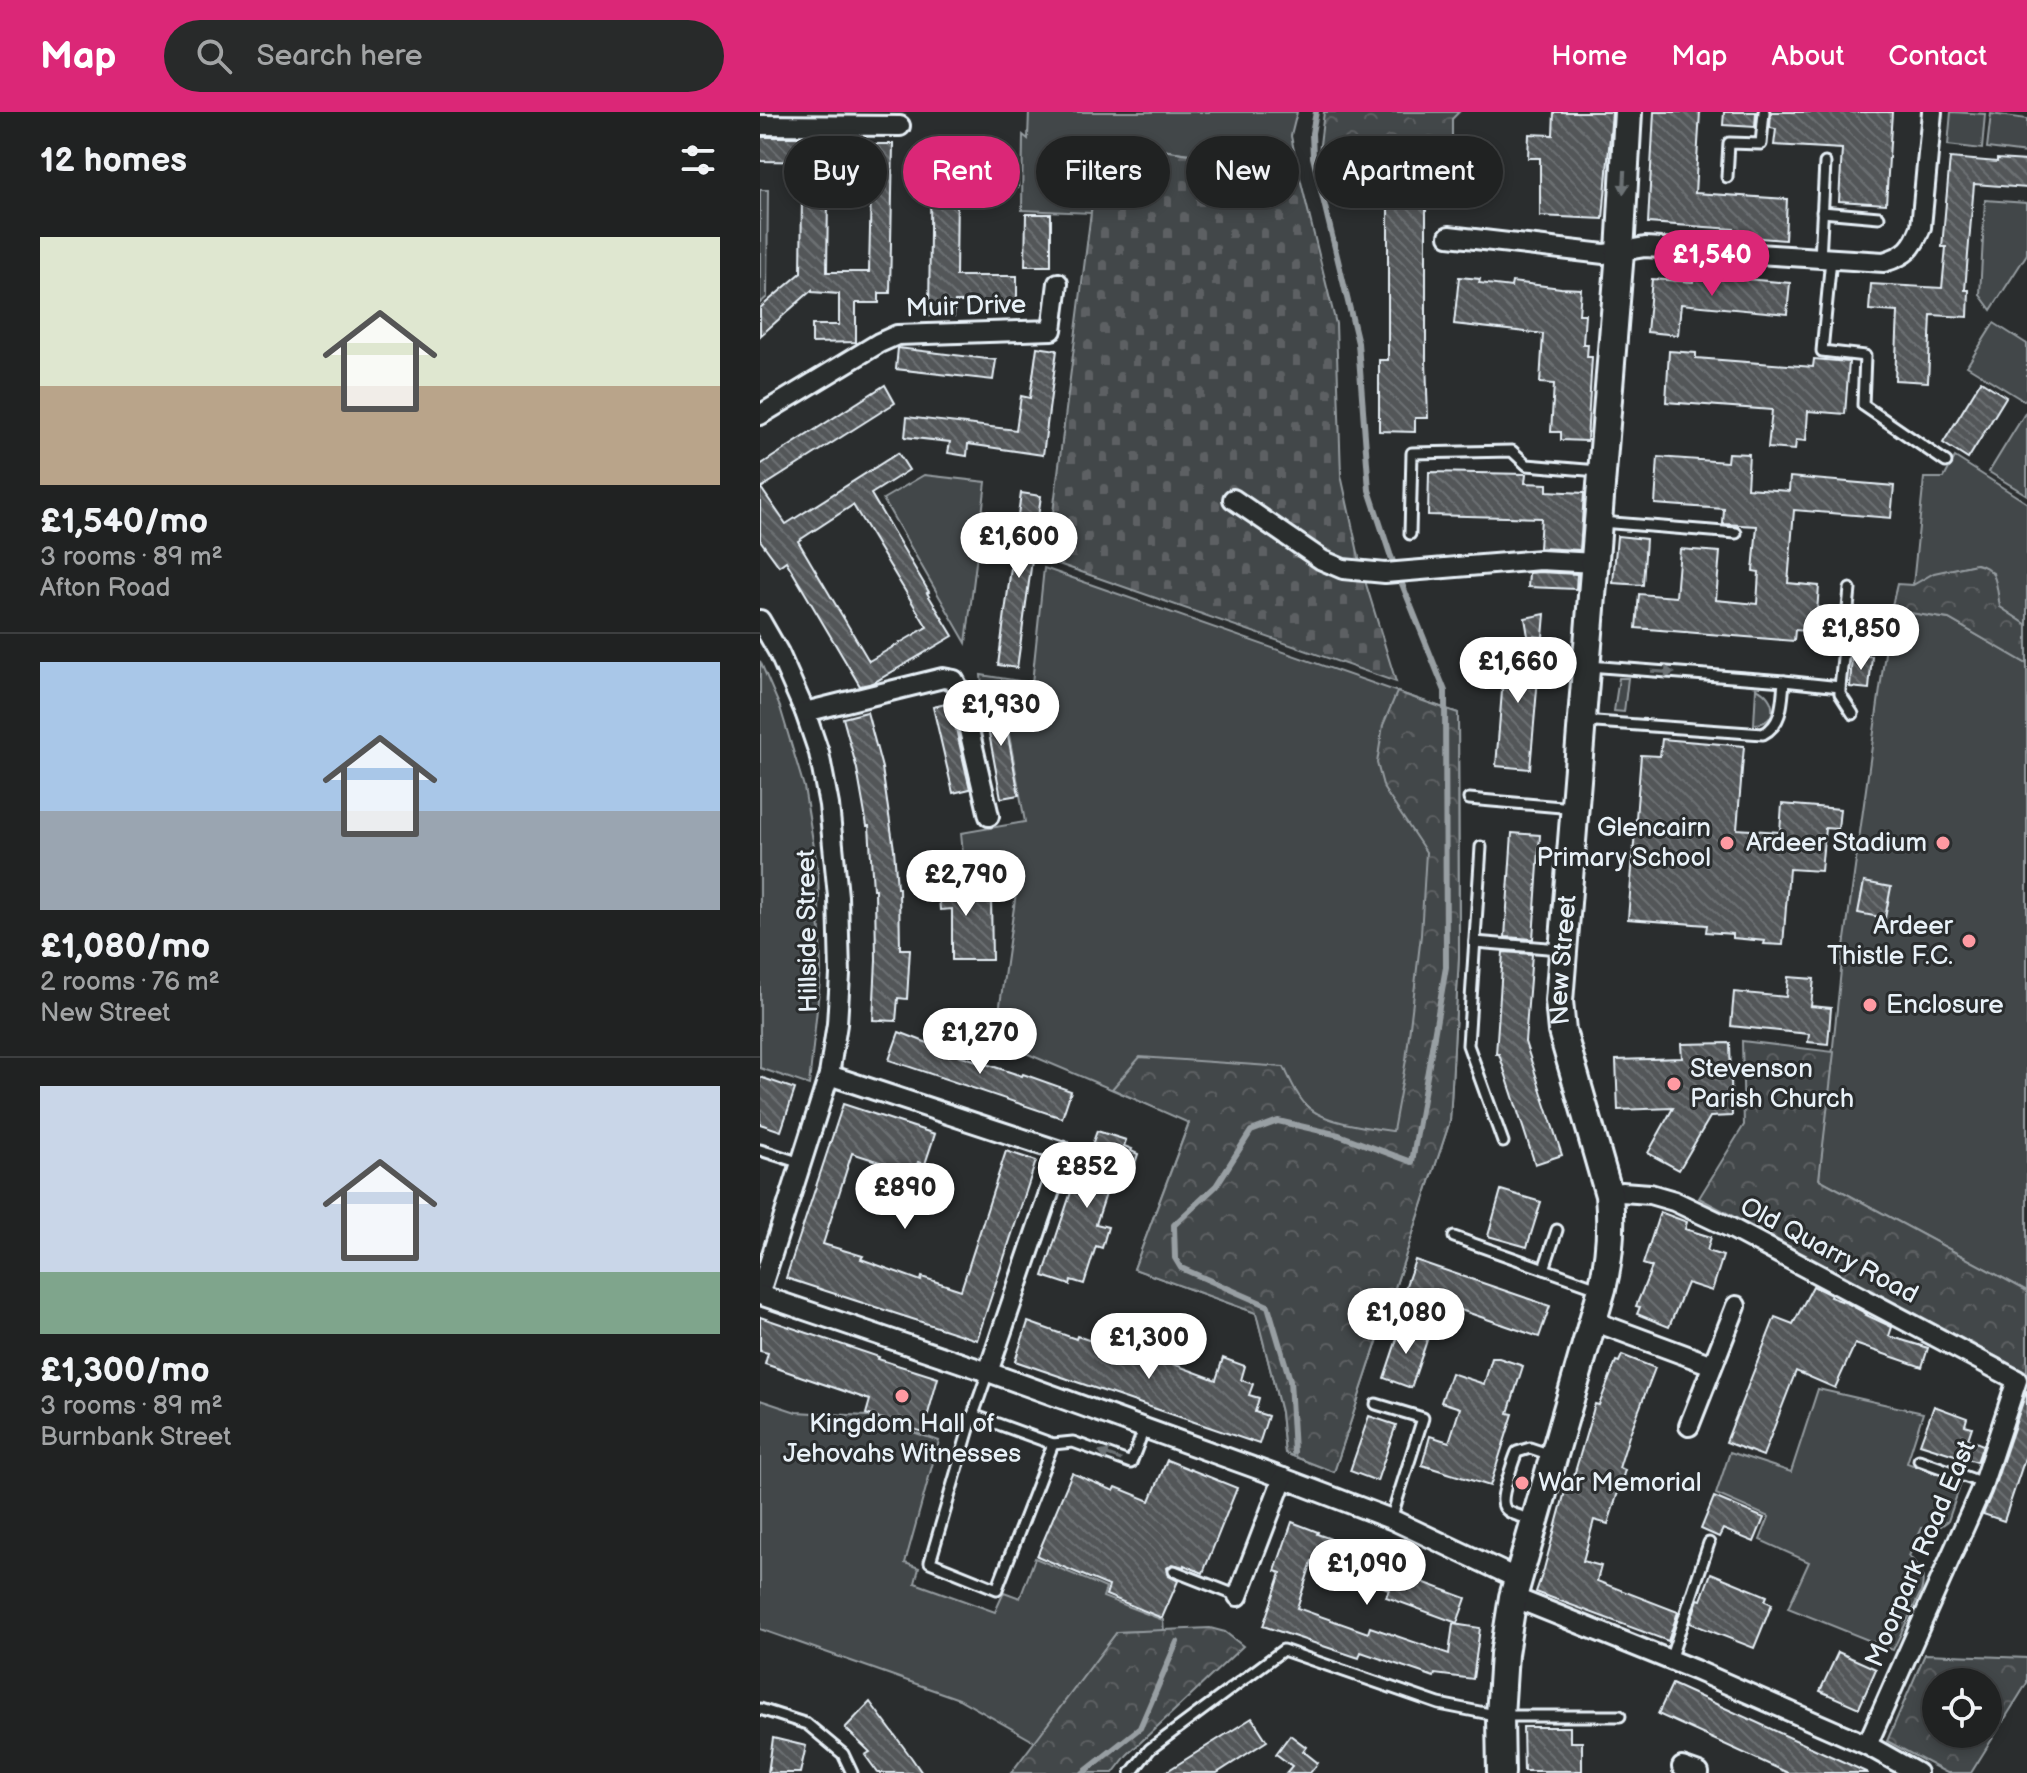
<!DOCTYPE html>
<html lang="en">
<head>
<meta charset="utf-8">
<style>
  :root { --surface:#202222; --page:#282a2a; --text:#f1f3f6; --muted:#a2a4a5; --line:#3d3f40; --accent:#db2777 }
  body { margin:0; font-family:"Balsamiq Sans",sans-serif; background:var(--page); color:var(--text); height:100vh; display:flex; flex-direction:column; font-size:30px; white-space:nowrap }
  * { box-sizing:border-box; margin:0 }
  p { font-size:26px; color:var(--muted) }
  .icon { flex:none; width:44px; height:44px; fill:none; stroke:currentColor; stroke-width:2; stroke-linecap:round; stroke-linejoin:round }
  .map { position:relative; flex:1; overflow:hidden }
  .panel { display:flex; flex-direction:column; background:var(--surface); width:760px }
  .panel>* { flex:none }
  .top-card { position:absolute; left:24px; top:24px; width:760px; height:72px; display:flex; gap:16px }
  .controls { position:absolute; left:1162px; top:1556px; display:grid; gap:16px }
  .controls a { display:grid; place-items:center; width:80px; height:80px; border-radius:50%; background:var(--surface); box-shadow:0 4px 12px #0003,0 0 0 2px var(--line); font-size:40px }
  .price { position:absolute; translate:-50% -68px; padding:0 18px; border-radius:28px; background:#fff; color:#222; font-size:26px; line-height:52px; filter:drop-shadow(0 2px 4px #0008) }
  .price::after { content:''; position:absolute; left:50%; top:48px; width:24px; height:18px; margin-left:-12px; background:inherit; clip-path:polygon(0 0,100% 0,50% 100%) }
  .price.current { background:var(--accent); color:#fff }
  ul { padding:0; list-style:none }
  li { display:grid; align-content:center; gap:16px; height:424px; padding:0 40px }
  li+li { border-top:2px solid var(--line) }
  li span { display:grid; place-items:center; height:248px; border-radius:0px; color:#555 }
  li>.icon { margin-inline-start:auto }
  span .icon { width:144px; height:144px; fill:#fffc; stroke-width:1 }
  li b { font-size:34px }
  h2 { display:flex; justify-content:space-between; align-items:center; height:96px; padding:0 40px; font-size:34px }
  .pill { padding:0 28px; border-radius:36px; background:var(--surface); box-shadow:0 4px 12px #0003,0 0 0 2px var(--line); font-size:28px; line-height:72px }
  .pill.current { background:var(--accent); color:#fff }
  header { display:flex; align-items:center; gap:48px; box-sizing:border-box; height:112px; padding:0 40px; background:var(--accent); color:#fff }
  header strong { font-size:38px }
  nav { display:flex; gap:44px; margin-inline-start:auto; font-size:28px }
  .search { width:560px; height:72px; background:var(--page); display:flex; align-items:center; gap:20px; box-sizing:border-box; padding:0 28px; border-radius:44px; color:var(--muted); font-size:30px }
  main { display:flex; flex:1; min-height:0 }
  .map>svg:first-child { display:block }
</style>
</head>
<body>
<header>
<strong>Map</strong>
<div class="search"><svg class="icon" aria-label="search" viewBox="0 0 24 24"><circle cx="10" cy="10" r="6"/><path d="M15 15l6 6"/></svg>Search here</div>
<nav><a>Home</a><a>Map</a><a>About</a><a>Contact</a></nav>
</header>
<main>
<section class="panel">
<h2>12 homes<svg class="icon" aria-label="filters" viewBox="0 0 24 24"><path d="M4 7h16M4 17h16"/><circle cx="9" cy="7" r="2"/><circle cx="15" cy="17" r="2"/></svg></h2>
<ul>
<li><span style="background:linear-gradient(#dfe7d0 60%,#b9a48a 0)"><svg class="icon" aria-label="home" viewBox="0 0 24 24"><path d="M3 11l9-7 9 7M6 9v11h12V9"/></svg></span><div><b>£1,540/mo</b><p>3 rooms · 89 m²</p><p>Afton Road</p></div></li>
<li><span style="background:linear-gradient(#a9c7e8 60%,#9aa5b1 0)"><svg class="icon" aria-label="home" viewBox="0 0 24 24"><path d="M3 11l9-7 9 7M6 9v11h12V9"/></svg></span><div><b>£1,080/mo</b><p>2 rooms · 76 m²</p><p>New Street</p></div></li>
<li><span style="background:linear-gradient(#c9d6e8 75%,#7fa58c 0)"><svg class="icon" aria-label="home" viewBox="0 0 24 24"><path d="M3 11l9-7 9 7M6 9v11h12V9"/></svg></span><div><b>£1,300/mo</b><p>3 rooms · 89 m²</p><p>Burnbank Street</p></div></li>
</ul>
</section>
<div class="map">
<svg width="1267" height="1661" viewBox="0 0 1267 1661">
  <defs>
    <pattern id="forest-crowns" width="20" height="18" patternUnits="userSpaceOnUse" patternTransform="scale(2)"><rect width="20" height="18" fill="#424648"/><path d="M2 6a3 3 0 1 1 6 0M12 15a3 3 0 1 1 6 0" fill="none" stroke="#5d6163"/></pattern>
    <pattern id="cemetery-stones" width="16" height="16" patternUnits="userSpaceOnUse" patternTransform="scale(2)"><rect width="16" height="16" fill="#424648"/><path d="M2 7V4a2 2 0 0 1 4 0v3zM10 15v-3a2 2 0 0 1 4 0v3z" fill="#5d6163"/></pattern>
    <pattern id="building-back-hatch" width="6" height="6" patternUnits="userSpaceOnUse" patternTransform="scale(2)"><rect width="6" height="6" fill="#535759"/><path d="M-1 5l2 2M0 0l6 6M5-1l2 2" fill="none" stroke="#6c7072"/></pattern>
  </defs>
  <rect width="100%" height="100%" fill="#2a2d2e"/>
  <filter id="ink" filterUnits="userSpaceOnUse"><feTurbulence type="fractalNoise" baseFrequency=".0125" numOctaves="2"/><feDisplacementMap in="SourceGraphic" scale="16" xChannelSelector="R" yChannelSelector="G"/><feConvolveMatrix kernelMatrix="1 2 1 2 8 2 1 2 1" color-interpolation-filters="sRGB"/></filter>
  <g filter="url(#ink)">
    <g fill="#424648" stroke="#959ca0" stroke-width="2">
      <polygon points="269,0 537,0 531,24 538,58 341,29 331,101 262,98 263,23 268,27"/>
      <polygon points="1191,0 1225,2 1222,37 1188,33"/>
      <polygon points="1231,2 1267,7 1267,41 1227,36"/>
      <polygon points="0,78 8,78 7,185 0,191"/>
      <polygon points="1225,88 1267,91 1267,142 1231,198 1220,183"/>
      <polygon points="1234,211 1267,232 1267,285 1264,289 1207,254"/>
      <polygon points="1267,298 1267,383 1229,360"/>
      <polygon points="1195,345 1267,391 1267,513 1240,495 1233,461 1216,452 1198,456 1153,473 1164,366 1184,366"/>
      <polygon points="164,363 226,370 206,531 123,387"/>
      <polygon points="284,456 698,601 699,844 690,1009 574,1360 525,1341 521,1300 496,1201 374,1157 429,1010 235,928 256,781 207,783 201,721 265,710 242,585 223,587 221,563 272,571"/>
      <polygon points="1131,498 1189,507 1267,552 1267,1179 1059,1067 1082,849"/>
      <polygon points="0,549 20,595 44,675 58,759 61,859 49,973 0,956"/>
      <polygon points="859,566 868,566 864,600 854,599"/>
      <path d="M996,576c21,9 23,36 -2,36z"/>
      <path d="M1058,1277l105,24 -16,50 54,20 -13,38 -7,5 -19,2 -13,28c11,12 17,20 12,36l-28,58 -105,-42 21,-46 -49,-22 9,-23 -53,-23 14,-42 61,20z"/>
      <polygon points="0,1288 36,1300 107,1304 179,1329 145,1451 159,1456 155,1471 235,1500 244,1480 260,1486 275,1446 346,1476 343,1485 403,1508 404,1519 357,1520 275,1630 199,1587 0,1517"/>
    </g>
    <g fill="url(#forest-crowns)" stroke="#959ca0" stroke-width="2" fill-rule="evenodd">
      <polygon points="564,0 699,0 692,7 692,41 559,41"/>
      <path d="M1216,452c23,4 20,23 24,43l27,18v39l-78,-45 -58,-9 6,-26 16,1 21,-12z"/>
      <path d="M637,580l61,21 1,243 -9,165 -116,351 -49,-19 -4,-41 -25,-99 -122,-44 55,-146 -77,-34 28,-32 144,10c6,12 13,30 23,39 17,17 62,22 86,25l13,-71 15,-125 5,-83 -42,-63 -7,-26 6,-38z"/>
      <polygon points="982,929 1074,940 1059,1067 1267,1179 1267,1261 939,1086 984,1013"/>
      <polygon points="450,1516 465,1520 483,1534 367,1643 353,1661 251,1661 357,1520"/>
      <path d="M1165,1542l102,4v25l-56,90h-24l-60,-32zM1176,1570h52v52h-52z"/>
    </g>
    <polygon fill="url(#cemetery-stones)" stroke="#959ca0" stroke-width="2" points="340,29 538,58 576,212 581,363 602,459 636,570 287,448"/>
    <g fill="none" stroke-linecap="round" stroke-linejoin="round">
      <g stroke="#989fa3" stroke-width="6">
        <polyline points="534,1340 530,1268 508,1194 421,1156 415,1146 414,1113 456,1074 491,1019 518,1009 579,1023 652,1050 686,855 685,579 630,442 609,378 598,231 553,45 552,21 556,0"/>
        <polyline points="323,1661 380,1616 417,1530"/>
      </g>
    </g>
    <g fill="url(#building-back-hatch)" stroke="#e8f1f8" stroke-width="2" fill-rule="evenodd">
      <polygon points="794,0 852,0 843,107 780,104 780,46 768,46 769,22 793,23"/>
      <polygon points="894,0 940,0 935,81 1027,87 1025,128 974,124 974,117 888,111"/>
      <polygon points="964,0 996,0 995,15 963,13"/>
      <polygon points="1011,0 1132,0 1126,92 1079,89 1082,37 1014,33 1016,17 1010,16"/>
      <polygon points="0,25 68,25 68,50 0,49"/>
      <polygon points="112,32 133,32 130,181 119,181 119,191 96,191 96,230 52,231 52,213 79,213 79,182 52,180 52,178 0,224 0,196 41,161 42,84 68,85 67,160 109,160"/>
      <polygon points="171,35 196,36 196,50 258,51 258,76 197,76 196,164 257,164 257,190 195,190 194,204 169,204"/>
      <polygon points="1190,46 1237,50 1237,47 1267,49 1267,76 1214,72 1205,178 1209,178 1208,205 1171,203 1168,270 1135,268 1138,200 1109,198 1111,172 1182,176 1186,135 1182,135"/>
      <polygon points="634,73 666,73 666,249 668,306 655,306 655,320 619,319 619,248 628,248 628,91 634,91"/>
      <polygon points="266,102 291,102 291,154 265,154"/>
      <polygon points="934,162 1030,171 1027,202 921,192 918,223 887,220 892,167 933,170"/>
      <polygon points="699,165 720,167 719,171 751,175 752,170 801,176 821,177 819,202 825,202 823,232 828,232 827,245 832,245 827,329 801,328 801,320 791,320 794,272 780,271 783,222 694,212"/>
      <polygon points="277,235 297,238 283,343 208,332 207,344 188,341 190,330 145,325 147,305 256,318 261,284 270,286"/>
      <polygon points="138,236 236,248 233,268 136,257"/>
      <polygon points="909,239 936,241 936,246 1053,255 1054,247 1089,250 1085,302 1048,299 1046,329 1036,328 1035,338 1008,336 1012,298 906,290"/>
      <polygon points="1221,269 1246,285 1208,347 1183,331"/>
      <path d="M125,273l10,18 -134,85 25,36 112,-71 11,17 -38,24 58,98 -2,1 26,43 -80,47 -13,3 -74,-125 -7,5 -19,-26v-75zM93,393l74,122 -58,34 -71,-120z"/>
      <polygon points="968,341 989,342 987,376 1029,379 1030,365 1134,374 1131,406 1034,398 1028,471 1059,474 1056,513 1047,513 1047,519 1035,518 1034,529 876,516 879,482 916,485 920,437 960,440 956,488 997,492 999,460 993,459 997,414 963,412 964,397 895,392 898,345 967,350"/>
      <polygon points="669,360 766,362 765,371 787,372 787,379 824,381 820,438 779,436 781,406 668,403"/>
      <polygon points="261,381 281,384 257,556 238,553"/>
      <polygon points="857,424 886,427 883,473 853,471"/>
      <polygon points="780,460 817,462 816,477 768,475 769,461"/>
      <polygon points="785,502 783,525 768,524 765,506"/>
      <polygon points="746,529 781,532 770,657 736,654"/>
      <polygon points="1092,543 1112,544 1109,577 1090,575"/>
      <polygon points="241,586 259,683 241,686 223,589"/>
      <polygon points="190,591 210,677 193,681 173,595"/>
      <polygon points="107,600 122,656 134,737 137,776 139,776 140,837 150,837 147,887 138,886 136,909 113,908 116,848 115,777 113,777 109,714 107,714 97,657 83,606"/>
      <polygon points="902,627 984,634 977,717 1020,720 1022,692 1080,697 1078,717 1065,716 1061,759 1029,757 1023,833 1004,832 1005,829 973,826 973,822 946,820 947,813 868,807 881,643 900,644"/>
      <polygon points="752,721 780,723 773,827 745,825"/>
      <polygon points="202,753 204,787 231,784 232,848 192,848 192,797 180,798 178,772 182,772 181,755"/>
      <polygon points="1104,770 1131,775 1125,806 1098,801"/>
      <polygon points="743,840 772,842 765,930 802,1043 775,1052 739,942 736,942"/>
      <polygon points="1028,865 1054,867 1051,894 1071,896 1068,932 1048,930 1049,922 971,914 974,880 1026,885"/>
      <polygon points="139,920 199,943 262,964 263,962 311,979 302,1006 129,948"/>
      <polygon points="970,931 972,1004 950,1005 919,1058 888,1041 913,996 858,998 856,948 922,946 921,932"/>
      <polygon points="0,965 35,977 21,1019 0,1012"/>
      <polygon points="83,992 175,1022 165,1052 158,1050 154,1061 92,1041 63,1132 103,1144 101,1147 161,1169 162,1165 201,1178 246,1039 276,1049 217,1228 26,1166"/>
      <polygon points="337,1019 366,1028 364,1034 372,1037 371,1039 378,1042 372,1061 365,1059 364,1062 356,1059 354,1065 352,1064 336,1112 348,1115 342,1136 336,1134 324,1172 311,1168 310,1173 283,1164 318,1059 322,1060"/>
      <polygon points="741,1078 781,1090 767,1135 728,1124"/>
      <polygon points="900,1100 927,1110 925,1117 951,1125 947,1139 963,1144 952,1179 927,1171 909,1215 877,1202 880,1195 876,1194 892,1155 883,1152"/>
      <polygon points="655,1148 790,1194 779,1225 686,1193 685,1194 652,1184 653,1182 644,1179"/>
      <polygon points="1053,1174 1071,1183 1070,1185 1087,1191 1107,1202 1106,1203 1132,1215 1129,1224 1168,1236 1162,1255 1095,1232 1075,1276 1036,1259 1003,1344 966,1330 1015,1205 1033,1212"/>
      <polygon points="0,1205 119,1245 118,1247 178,1266 163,1320 106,1302 110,1288 5,1252 8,1241 0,1239"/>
      <polygon points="268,1210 316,1227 317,1224 352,1236 353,1232 362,1235 362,1233 456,1268 463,1246 485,1254 481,1268 493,1272 489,1283 499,1286 495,1300 508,1304 499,1332 255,1249"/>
      <polygon points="642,1212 669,1222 651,1276 624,1266"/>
      <polygon points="862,1243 895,1256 869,1324 859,1356 865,1358 848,1412 834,1408 823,1449 841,1454 837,1469 918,1500 908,1529 776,1480 784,1457 806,1376 810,1377 835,1292 839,1293 856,1249 859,1250"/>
      <polygon points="732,1246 739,1246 763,1254 748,1301 753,1302 730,1374 662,1353 670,1324 689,1330 700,1296 681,1290 691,1261 724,1272"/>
      <polygon points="1267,1278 1267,1340 1244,1409 1223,1402 1232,1381"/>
      <polygon points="1174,1294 1207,1306 1205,1313 1212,1315 1208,1327 1223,1333 1217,1350 1160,1332"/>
      <polygon points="609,1304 636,1313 617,1369 590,1359"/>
      <polygon points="407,1348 477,1376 443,1461 424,1453 424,1455 412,1452 407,1456 409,1464 418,1469 402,1506 346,1483 349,1474 277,1444 312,1361 354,1379 356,1375 390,1389"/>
      <polygon points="954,1385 1004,1406 994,1430 963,1417 959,1425 941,1417"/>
      <polygon points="532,1410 558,1420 557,1422 638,1451 635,1460 706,1486 697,1511 626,1485 629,1477 552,1449 537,1496 608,1521 610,1515 689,1542 693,1512 720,1516 713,1567 675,1562 674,1565 601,1540 599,1546 503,1514 521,1461 515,1459"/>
      <polygon points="951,1461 1007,1484 1005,1489 1012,1492 994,1536 930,1511 938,1487 941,1488"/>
      <polygon points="1078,1540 1116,1557 1099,1596 1060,1579"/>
      <polygon points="912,1572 1108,1661 1028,1661 898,1602"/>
      <polygon points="110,1590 151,1645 162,1661 118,1661 105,1643 110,1640 85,1616"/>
      <polygon points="492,1606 507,1629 457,1661 404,1661"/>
      <polygon points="763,1615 810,1615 810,1630 822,1630 822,1659 764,1659"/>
      <polygon points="530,1623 546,1635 543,1639 558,1651 550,1661 526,1661 532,1654 516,1642"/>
      <polygon points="13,1626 46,1634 40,1661 8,1661"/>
    </g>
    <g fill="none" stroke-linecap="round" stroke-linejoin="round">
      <defs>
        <g id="lane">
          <polyline points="967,65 969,31 1001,32 1004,0"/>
          <polyline points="1062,100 1119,105"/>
          <polyline points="1060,147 1065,51"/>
          <polyline points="1071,147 1062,239 1105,244 1103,293 1186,350"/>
          <polyline points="841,410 976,421"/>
          <polyline points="650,422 652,341 752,339 767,353 838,359"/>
          <polyline points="1090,477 1080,575 1080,582 1093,602"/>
          <polyline points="1024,569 1080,575"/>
          <path d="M822,609l181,13c20,-10 19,-33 21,-53l-195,-15"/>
          <polyline points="709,687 813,696"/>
          <polyline points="721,735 708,933 743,1030"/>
          <polyline points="715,830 799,837"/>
          <polyline points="0,1038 41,1051"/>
          <polyline points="694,1125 838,1176"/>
          <polyline points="784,1157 797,1118"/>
          <polyline points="228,1260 213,1303 170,1450 237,1477 293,1332"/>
          <polyline points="616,1292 663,1306 631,1407"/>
          <polyline points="213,1303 293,1332 313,1330 371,1351 384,1317"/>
          <polyline points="1159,1348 1223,1371"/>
          <path d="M772,1407c-31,-7 -34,-10 -24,-41 3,-9 5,-17 9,-26l13,-4 21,7"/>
          <polyline points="414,1459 478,1484"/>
          <polyline points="910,1548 949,1431"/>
          <polyline points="0,1597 47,1612 83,1642 92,1661"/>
          <polyline points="371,1661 390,1637 523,1538 679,1592 740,1604 860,1604"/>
        </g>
        <g id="street">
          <polyline points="0,13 140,14"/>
          <path d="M689,124l155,18 41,-7 239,15c23,-7 29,-14 37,-35l11,-115"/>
          <polyline points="0,303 119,231 137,223 292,218 298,171"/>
          <polyline points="473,387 562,448 583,457 625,461 780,448 835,451"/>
          <polyline points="0,508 19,541 45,600 59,641 69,693 78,784 80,863 77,912 69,963 0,1180"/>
          <polyline points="45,600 183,566 194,568 200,579 229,704"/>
          <polyline points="69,963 303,1040 228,1260"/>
          <polyline points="849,1083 862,1080 890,1082 914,1089 969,1115 1257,1268 1221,1377 1107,1633"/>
          <polyline points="0,1183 228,1260 523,1366 631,1407 758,1467"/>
          <polyline points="833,1209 952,1253"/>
          <polyline points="929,1314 976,1194"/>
          <polyline points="478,1484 523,1366"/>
          <polyline points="753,1485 935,1558 1107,1633 1157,1661"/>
          <polyline points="922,1655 939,1661"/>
        </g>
        <g id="secondary">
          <path id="s1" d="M741,1661l-1,-57 4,-62 9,-57 89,-308c8,-32 10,-61 7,-94l-47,-164 -3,-30 61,-749 8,-140"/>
        </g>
      </defs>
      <use href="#lane" stroke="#e8f1f8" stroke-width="15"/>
      <use href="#street" stroke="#e8f1f8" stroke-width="24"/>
      <use href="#secondary" stroke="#e8f1f8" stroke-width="32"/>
      <use href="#lane" stroke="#2a2d2e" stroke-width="9"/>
      <use href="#street" stroke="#2a2d2e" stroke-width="18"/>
      <use href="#secondary" stroke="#2a2d2e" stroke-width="26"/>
    </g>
    <defs><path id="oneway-solid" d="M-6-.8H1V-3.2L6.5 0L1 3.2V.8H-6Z" transform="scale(2)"/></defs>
    <g fill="#6c7275">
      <use href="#oneway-solid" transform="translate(864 70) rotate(93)"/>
      <use href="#oneway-solid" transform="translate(903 560) rotate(4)"/>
      <use href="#oneway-solid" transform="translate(350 1344) rotate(-160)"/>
    </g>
  </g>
  <g fill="#ff9aa2" stroke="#2a2d2e" stroke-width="3">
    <circle cx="967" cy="731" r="8"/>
    <circle cx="1183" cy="731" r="8"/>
    <circle cx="1209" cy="829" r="8"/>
    <circle cx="1110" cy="893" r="8"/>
    <circle cx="914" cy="972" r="8"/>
    <circle cx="142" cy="1284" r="8"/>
    <circle cx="762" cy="1371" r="8"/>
  </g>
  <g text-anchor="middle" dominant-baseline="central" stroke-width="6" stroke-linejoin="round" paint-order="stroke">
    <g font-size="26" fill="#e8f1f8" stroke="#2a2d2e">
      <text transform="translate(206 195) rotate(-2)">Muir Drive</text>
      <text transform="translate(48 819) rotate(-91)">Hillside Street</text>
      <text stroke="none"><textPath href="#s1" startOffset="834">New Street</textPath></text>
      <text transform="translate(1069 1139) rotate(28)">Old Quarry Road</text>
      <text transform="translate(1161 1442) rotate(-67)">Moorpark Road East</text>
    </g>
    <g font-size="26" fill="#e8f1f8" stroke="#2a2d2e" text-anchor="end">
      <text x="951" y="716">Glencairn<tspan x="951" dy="30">Primary School</tspan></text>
      <text x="1167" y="731">Ardeer Stadium</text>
      <text x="1193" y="814">Ardeer<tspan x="1193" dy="30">Thistle F.C.</tspan></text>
      <text x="1126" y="893" text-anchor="start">Enclosure</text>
      <text x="930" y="957" text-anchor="start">Stevenson<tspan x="930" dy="30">Parish Church</tspan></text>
      <text x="142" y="1312" text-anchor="middle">Kingdom Hall of<tspan x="142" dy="30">Jehovahs Witnesses</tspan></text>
      <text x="778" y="1371" text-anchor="start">War Memorial</text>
    </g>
  </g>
</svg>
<div class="controls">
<a><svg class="icon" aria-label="locate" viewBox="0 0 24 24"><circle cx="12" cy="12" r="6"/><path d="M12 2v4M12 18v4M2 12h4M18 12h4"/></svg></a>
</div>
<b class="price current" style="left:952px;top:186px">£1,540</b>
<b class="price" style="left:259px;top:468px">£1,600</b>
<b class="price" style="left:1101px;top:560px">£1,850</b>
<b class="price" style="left:758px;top:593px">£1,660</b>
<b class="price" style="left:241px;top:636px">£1,930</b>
<b class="price" style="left:206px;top:806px">£2,790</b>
<b class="price" style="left:220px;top:964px">£1,270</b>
<b class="price" style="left:327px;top:1098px">£852</b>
<b class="price" style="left:145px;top:1119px">£890</b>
<b class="price" style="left:646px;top:1244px">£1,080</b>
<b class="price" style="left:389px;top:1269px">£1,300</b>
<b class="price" style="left:607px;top:1495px">£1,090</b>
<div class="top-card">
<a class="pill">Buy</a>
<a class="pill current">Rent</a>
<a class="pill">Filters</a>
<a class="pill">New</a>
<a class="pill">Apartment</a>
</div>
</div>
</main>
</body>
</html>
